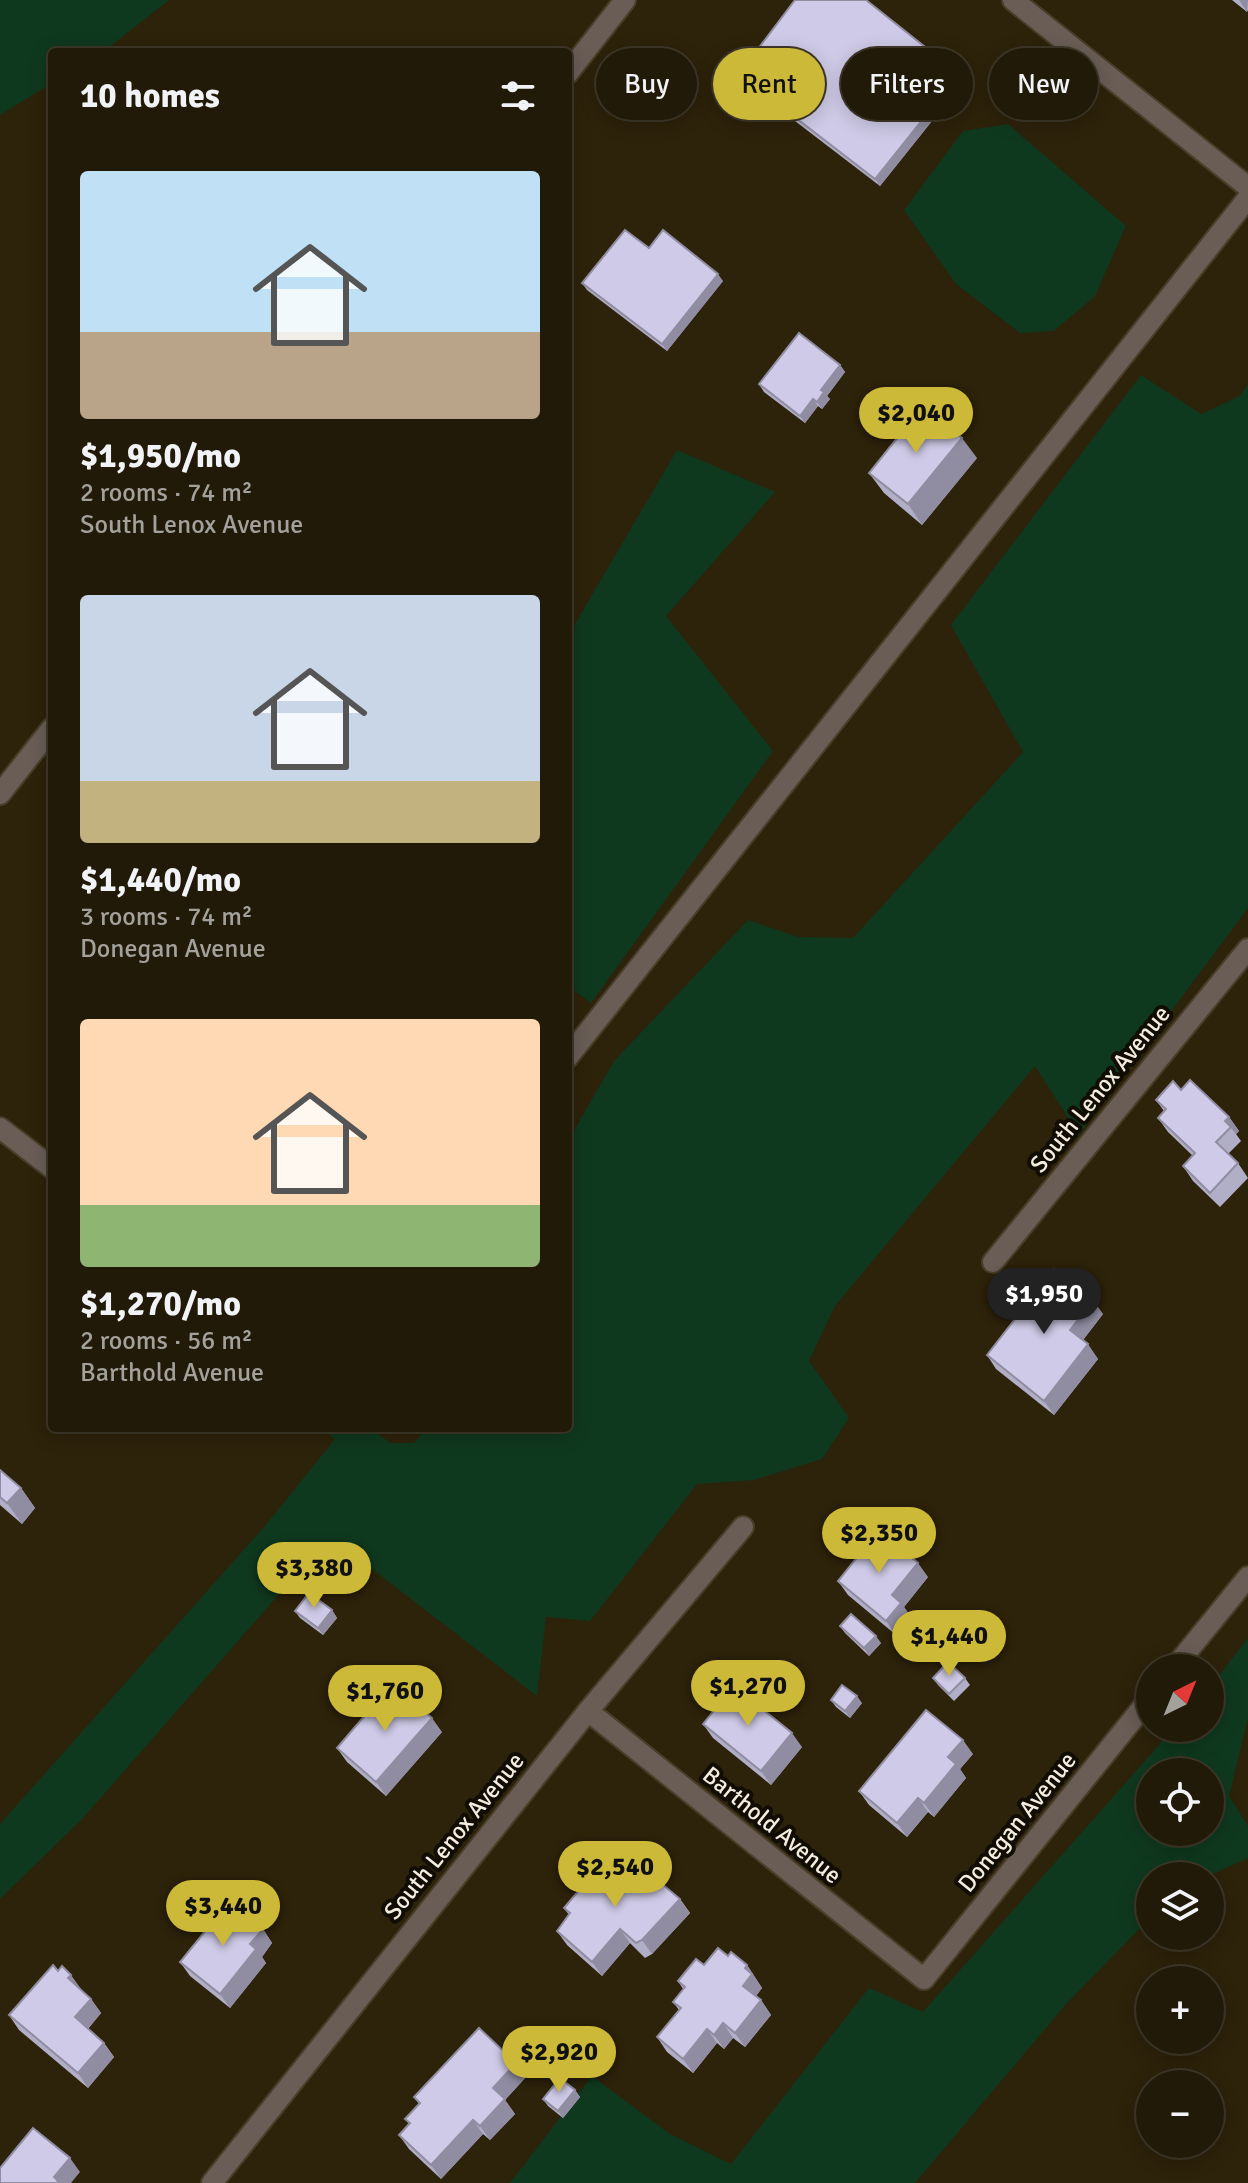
<!DOCTYPE html>
<html lang="en">
<head>
<meta charset="utf-8">
<style>
  :root { --surface:#221a08; --page:#2a2312; --text:#f1f3f6; --muted:#a2a19c; --line:#3f3829; --accent:#cdb938 }
  body { margin:0; font-family:Signika,sans-serif; background:var(--page); color:var(--text); height:100vh; display:flex; flex-direction:column; font-size:30px; white-space:nowrap }
  * { box-sizing:border-box; margin:0 }
  p { font-size:26px; color:var(--muted) }
  .icon { flex:none; width:44px; height:44px; fill:none; stroke:currentColor; stroke-width:2; stroke-linecap:round; stroke-linejoin:round }
  .map { position:relative; flex:1; overflow:hidden }
  .panel { position:absolute; left:48px; top:48px; width:524px; height:1384px; display:flex; flex-direction:column; background:var(--surface); border-radius:8px; box-shadow:0 4px 20px #0003,0 0 0 2px var(--line) }
  .panel>* { flex:none }
  .guide { position:absolute; left:596px; top:48px; width:532px; height:72px; display:flex; gap:16px }
  .needle { width:52px; rotate:43deg }
  .controls { position:absolute; left:1136px; top:1654px; display:grid; gap:16px }
  .controls a { display:grid; place-items:center; width:88px; height:88px; border-radius:50%; background:var(--surface); box-shadow:0 4px 20px #0003,0 0 0 2px var(--line); font-size:40px }
  .price { position:absolute; translate:-50% -68px; padding:0 18px; border-radius:28px; background:var(--accent); color:#111; font-size:26px; line-height:52px; filter:drop-shadow(0 2px 4px #0008) }
  .price::after { content:''; position:absolute; left:50%; top:48px; width:24px; height:18px; margin-left:-12px; background:inherit; clip-path:polygon(0 0,100% 0,50% 100%) }
  .price.current { background:#222; color:#fff }
  ul { padding:0; list-style:none }
  li { display:grid; align-content:center; gap:16px; height:424px; padding:0 32px }
  li span { display:grid; place-items:center; height:248px; border-radius:8px; color:#555 }
  li>.icon { margin-inline-start:auto }
  span .icon { width:144px; height:144px; fill:#fffc; stroke-width:1 }
  li b { font-size:34px }
  h2 { display:flex; justify-content:space-between; align-items:center; height:96px; padding:0 32px; font-size:34px }
  .chip { padding:0 28px; border-radius:36px; background:var(--surface); box-shadow:0 4px 20px #0003,0 0 0 2px var(--line); font-size:28px; line-height:72px }
  .chip.current { background:var(--accent); color:#111 }
  .map>svg:first-child { display:block }
</style>
</head>
<body>
<div class="map">
<svg width="1248" height="2183" viewBox="0 0 1248 2183">
  <rect width="100%" height="100%" fill="#2d220a"/>
  <g fill="#0f391e" fill-rule="evenodd">
    <polygon points="0,0 169,0 103,52 52,52 52,83 0,115"/>
    <polygon points="1008,124 1126,226 1095,296 1054,331 1020,333 956,284 904,210 963,131"/>
    <polygon points="1141,375 1201,414 1240,396 1248,384 1248,908 1079,1135 1035,1066 835,1306 809,1361 849,1418 822,1459 754,1480 697,1484 590,1621 546,1617 537,1696 350,1552 294,1577 83,1818 0,1899 0,1824 264,1527 335,1439 321,1428 369,1428 391,1443 414,1443 427,1428 568,1428 568,1141 614,1061 748,920 798,937 853,938 1023,752 951,625"/>
    <polygon points="677,450 775,492 666,616 773,751 591,1003 568,986 568,636"/>
    <path d="M1248,1638v80l-19,78 19,30v32l-40,18h-58v42l-83,85 -152,180h-405l82,-107 78,58 61,30 138,-176 54,24 251,-284h36v-41zM1150,1772h60v60h-60z"/>
  </g>
  <g fill="none" stroke-linecap="round" stroke-linejoin="round">
    <defs>
      <g id="minor">
        <polyline points="1013,0 1248,187"/>
        <polyline points="568,73 625,0"/>
        <polyline points="0,794 52,728"/>
        <polyline points="568,1057 1248,198"/>
        <polyline points="0,1128 52,1168"/>
        <polyline points="993,1262 1248,949"/>
        <polyline points="1174,1668 1248,1577"/>
        <polyline points="588,1711 924,1979 1150,1698"/>
        <polyline points="212,2183 588,1711 743,1527"/>
      </g>
    </defs>
    <use href="#minor" stroke="#493e28" stroke-width="24"/>
    <use href="#minor" stroke="#695d56" stroke-width="20"/>
  </g>
  <g fill="#b1aec7">
    <polygon points="1232,0 1248,0 1248,10 1247,12"/>
    <polygon points="739,74 964,81 880,186 744,82"/>
    <polygon points="649,248 723,281 667,351 587,290 582,283"/>
    <polygon points="840,365 845,372 827,396 830,399 822,409 818,406 805,423 764,392 759,384"/>
    <polygon points="977,458 922,525 884,493 869,473"/>
    <polygon points="1181,1090 1229,1117 1239,1131 1236,1134 1241,1141 1228,1154 1238,1163 1248,1178 1220,1207 1193,1181 1183,1166 1193,1156 1168,1132 1158,1118 1164,1111 1156,1100"/>
    <polygon points="1103,1314 1083,1340 1098,1359 1054,1415 996,1369 987,1355"/>
    <polygon points="0,1470 21,1488 35,1508 22,1524 0,1505"/>
    <polygon points="928,1577 904,1607 911,1617 896,1635 848,1595 838,1581"/>
    <polygon points="332,1610 337,1618 323,1635 300,1618 295,1611"/>
    <polygon points="840,1626 881,1643 869,1656 845,1633"/>
    <polygon points="933,1678 965,1678 970,1685 954,1701 938,1685"/>
    <polygon points="831,1700 862,1703 850,1718 836,1707"/>
    <polygon points="703,1724 802,1747 771,1785 713,1738"/>
    <polygon points="442,1732 386,1796 347,1762 337,1748"/>
    <polygon points="973,1754 960,1769 966,1778 934,1817 928,1812 907,1837 869,1805 859,1791"/>
    <polygon points="634,1877 680,1899 690,1913 652,1954 645,1958 630,1943 602,1976 567,1945 557,1931 569,1915 564,1908 597,1878"/>
    <polygon points="263,1929 272,1943 262,1957 266,1963 230,2008 190,1976 180,1962"/>
    <polygon points="728,1956 747,1965 762,1988 756,1996 761,2000 771,2015 745,2047 733,2038 724,2049 717,2043 693,2073 667,2052 657,2037 679,2010 673,2002 683,1989 678,1981"/>
    <polygon points="80,1989 91,1999 101,2013 88,2029 104,2043 114,2057 88,2088 19,2030 9,2015"/>
    <polygon points="526,2077 505,2100 515,2114 490,2140 483,2134 441,2179 409,2149 399,2135 409,2124 405,2119 419,2104 414,2097"/>
    <polygon points="575,2090 580,2097 563,2118 548,2106 543,2099"/>
  </g>
  <g fill="#908da2">
    <polygon points="1239,0 1248,0 1247,12"/>
    <polygon points="959,74 964,81 880,186 875,179"/>
    <polygon points="718,274 723,281 667,351 662,344"/>
    <polygon points="840,365 845,372 827,396 830,399 822,409 817,402 821,390"/>
    <polygon points="813,399 818,406 805,423 800,416"/>
    <polygon points="962,438 977,458 922,525 908,504"/>
    <polygon points="1229,1117 1239,1131 1236,1134 1225,1121"/>
    <polygon points="1093,1300 1103,1314 1080,1344 1070,1330"/>
    <polygon points="1088,1344 1098,1359 1054,1415 1044,1401"/>
    <polygon points="21,1488 35,1508 22,1524 7,1503"/>
    <polygon points="918,1563 928,1577 904,1607 911,1617 896,1635 886,1621 892,1595"/>
    <polygon points="332,1610 337,1618 323,1635 318,1628"/>
    <polygon points="876,1636 881,1643 869,1656 864,1648"/>
    <polygon points="857,1696 862,1703 850,1718 845,1711"/>
    <polygon points="432,1718 442,1732 386,1796 376,1782"/>
    <polygon points="792,1733 802,1747 771,1785 761,1771"/>
    <polygon points="963,1740 973,1754 960,1769 966,1778 934,1817 924,1803 948,1757"/>
    <polygon points="918,1798 928,1812 907,1837 897,1823"/>
    <polygon points="680,1899 690,1913 652,1954 642,1940"/>
    <polygon points="263,1929 272,1943 262,1957 266,1963 230,2008 220,1994 250,1944"/>
    <polygon points="620,1929 630,1943 602,1976 592,1962"/>
    <polygon points="747,1965 762,1988 753,2000 743,1986 745,1968"/>
    <polygon points="71,1975 81,1989 68,1978"/>
    <polygon points="91,1999 101,2013 85,2032 75,2017"/>
    <polygon points="761,2000 771,2015 745,2047 735,2033"/>
    <polygon points="723,2023 733,2038 724,2049 714,2035"/>
    <polygon points="707,2029 717,2043 693,2073 683,2059"/>
    <polygon points="104,2043 114,2057 88,2088 78,2073"/>
    <polygon points="516,2063 526,2077 505,2100 515,2114 490,2140 480,2126 493,2088"/>
    <polygon points="575,2090 580,2097 563,2118 558,2111"/>
    <polygon points="473,2120 483,2134 441,2179 431,2165"/>
    <polygon points="70,2158 80,2172 71,2183 57,2183 54,2177"/>
  </g>
  <g fill="#cecae7" stroke="#908da2" stroke-width="2">
    <polygon points="795,0 866,0 959,74 875,179 739,74"/>
    <polygon points="625,230 649,248 663,230 718,274 662,344 582,283"/>
    <polygon points="799,333 840,365 821,390 824,392 817,402 813,399 800,416 759,384"/>
    <polygon points="923,406 962,438 908,504 869,473"/>
    <polygon points="1190,1080 1229,1117 1225,1121 1231,1127 1216,1142 1238,1163 1210,1193 1183,1166 1195,1153 1158,1118 1166,1109 1156,1100 1173,1081 1181,1090"/>
    <polygon points="1054,1269 1093,1300 1070,1330 1088,1344 1044,1401 987,1355"/>
    <polygon points="0,1470 21,1488 7,1503 0,1497"/>
    <polygon points="879,1530 918,1563 892,1595 901,1603 886,1621 838,1581"/>
    <polygon points="309,1593 332,1610 318,1628 295,1611"/>
    <polygon points="851,1614 876,1636 864,1648 840,1626"/>
    <polygon points="948,1662 965,1678 949,1694 933,1678"/>
    <polygon points="393,1683 432,1718 376,1782 337,1748"/>
    <polygon points="842,1685 857,1696 845,1711 831,1700"/>
    <polygon points="734,1686 792,1733 761,1771 703,1724"/>
    <polygon points="926,1710 963,1740 948,1757 956,1764 924,1803 918,1798 897,1823 859,1791"/>
    <polygon points="614,1859 634,1877 643,1868 680,1899 642,1940 636,1943 620,1929 592,1962 557,1931 570,1913 564,1908 593,1874 597,1878"/>
    <polygon points="229,1902 263,1929 250,1944 256,1949 220,1994 180,1962"/>
    <polygon points="718,1948 728,1956 731,1952 747,1965 745,1968 752,1974 743,1986 761,2000 735,2033 723,2023 714,2035 707,2029 683,2059 657,2037 681,2008 673,2002 685,1987 678,1981 696,1959 704,1965"/>
    <polygon points="53,1965 58,1971 62,1966 71,1975 68,1978 91,1999 75,2017 104,2043 78,2073 9,2015"/>
    <polygon points="479,2028 516,2063 493,2088 505,2099 480,2126 473,2120 431,2165 399,2135 410,2123 405,2119 420,2103 414,2097"/>
    <polygon points="560,2078 575,2090 558,2111 543,2099"/>
    <polygon points="33,2128 70,2158 54,2177 58,2181 57,2183 0,2183 0,2168"/>
  </g>
  <g text-anchor="middle" dominant-baseline="central" stroke-width="8" stroke-linejoin="round" paint-order="stroke">
    <g font-size="24" fill="#f4ecde" stroke="#110c04">
      <text transform="translate(1100 1089) rotate(-51)">South Lenox Avenue</text>
      <text transform="translate(1017 1822) rotate(-51)">Donegan Avenue</text>
      <text transform="translate(772 1825) rotate(39)">Barthold Avenue</text>
      <text transform="translate(454 1836) rotate(-51)">South Lenox Avenue</text>
    </g>
  </g>
</svg>
<div class="controls">
<a><svg class="needle" viewBox="-14 -14 28 28"><path d="M0-13l5 13h-10z" fill="#e53935"/><path d="M0 13l5-13h-10z" fill="#a2a19c"/></svg></a>
<a><svg class="icon" aria-label="locate" viewBox="0 0 24 24"><circle cx="12" cy="12" r="6"/><path d="M12 2v4M12 18v4M2 12h4M18 12h4"/></svg></a>
<a><svg class="icon" aria-label="layers" viewBox="0 0 24 24"><path d="M12 4l9 5-9 5-9-5zM3 14l9 5 9-5"/></svg></a>
<a>+</a>
<a>−</a>
</div>
<b class="price" style="left:916px;top:455px">$2,040</b>
<b class="price current" style="left:1044px;top:1336px">$1,950</b>
<b class="price" style="left:879px;top:1575px">$2,350</b>
<b class="price" style="left:314px;top:1610px">$3,380</b>
<b class="price" style="left:949px;top:1678px">$1,440</b>
<b class="price" style="left:748px;top:1728px">$1,270</b>
<b class="price" style="left:385px;top:1733px">$1,760</b>
<b class="price" style="left:615px;top:1909px">$2,540</b>
<b class="price" style="left:223px;top:1948px">$3,440</b>
<b class="price" style="left:559px;top:2094px">$2,920</b>
<div class="guide">
<a class="chip">Buy</a>
<a class="chip current">Rent</a>
<a class="chip">Filters</a>
<a class="chip">New</a>
</div>
<section class="panel">
<h2>10 homes<svg class="icon" aria-label="filters" viewBox="0 0 24 24"><path d="M4 7h16M4 17h16"/><circle cx="9" cy="7" r="2"/><circle cx="15" cy="17" r="2"/></svg></h2>
<ul>
<li><span style="background:linear-gradient(#bfe0f5 65%,#b9a48a 0)"><svg class="icon" aria-label="home" viewBox="0 0 24 24"><path d="M3 11l9-7 9 7M6 9v11h12V9"/></svg></span><div><b>$1,950/mo</b><p>2 rooms · 74 m²</p><p>South Lenox Avenue</p></div></li>
<li><span style="background:linear-gradient(#c9d6e8 75%,#c2b280 0)"><svg class="icon" aria-label="home" viewBox="0 0 24 24"><path d="M3 11l9-7 9 7M6 9v11h12V9"/></svg></span><div><b>$1,440/mo</b><p>3 rooms · 74 m²</p><p>Donegan Avenue</p></div></li>
<li><span style="background:linear-gradient(#ffd9b3 75%,#8fb573 0)"><svg class="icon" aria-label="home" viewBox="0 0 24 24"><path d="M3 11l9-7 9 7M6 9v11h12V9"/></svg></span><div><b>$1,270/mo</b><p>2 rooms · 56 m²</p><p>Barthold Avenue</p></div></li>
</ul>
</section>
</div>
</body>
</html>
